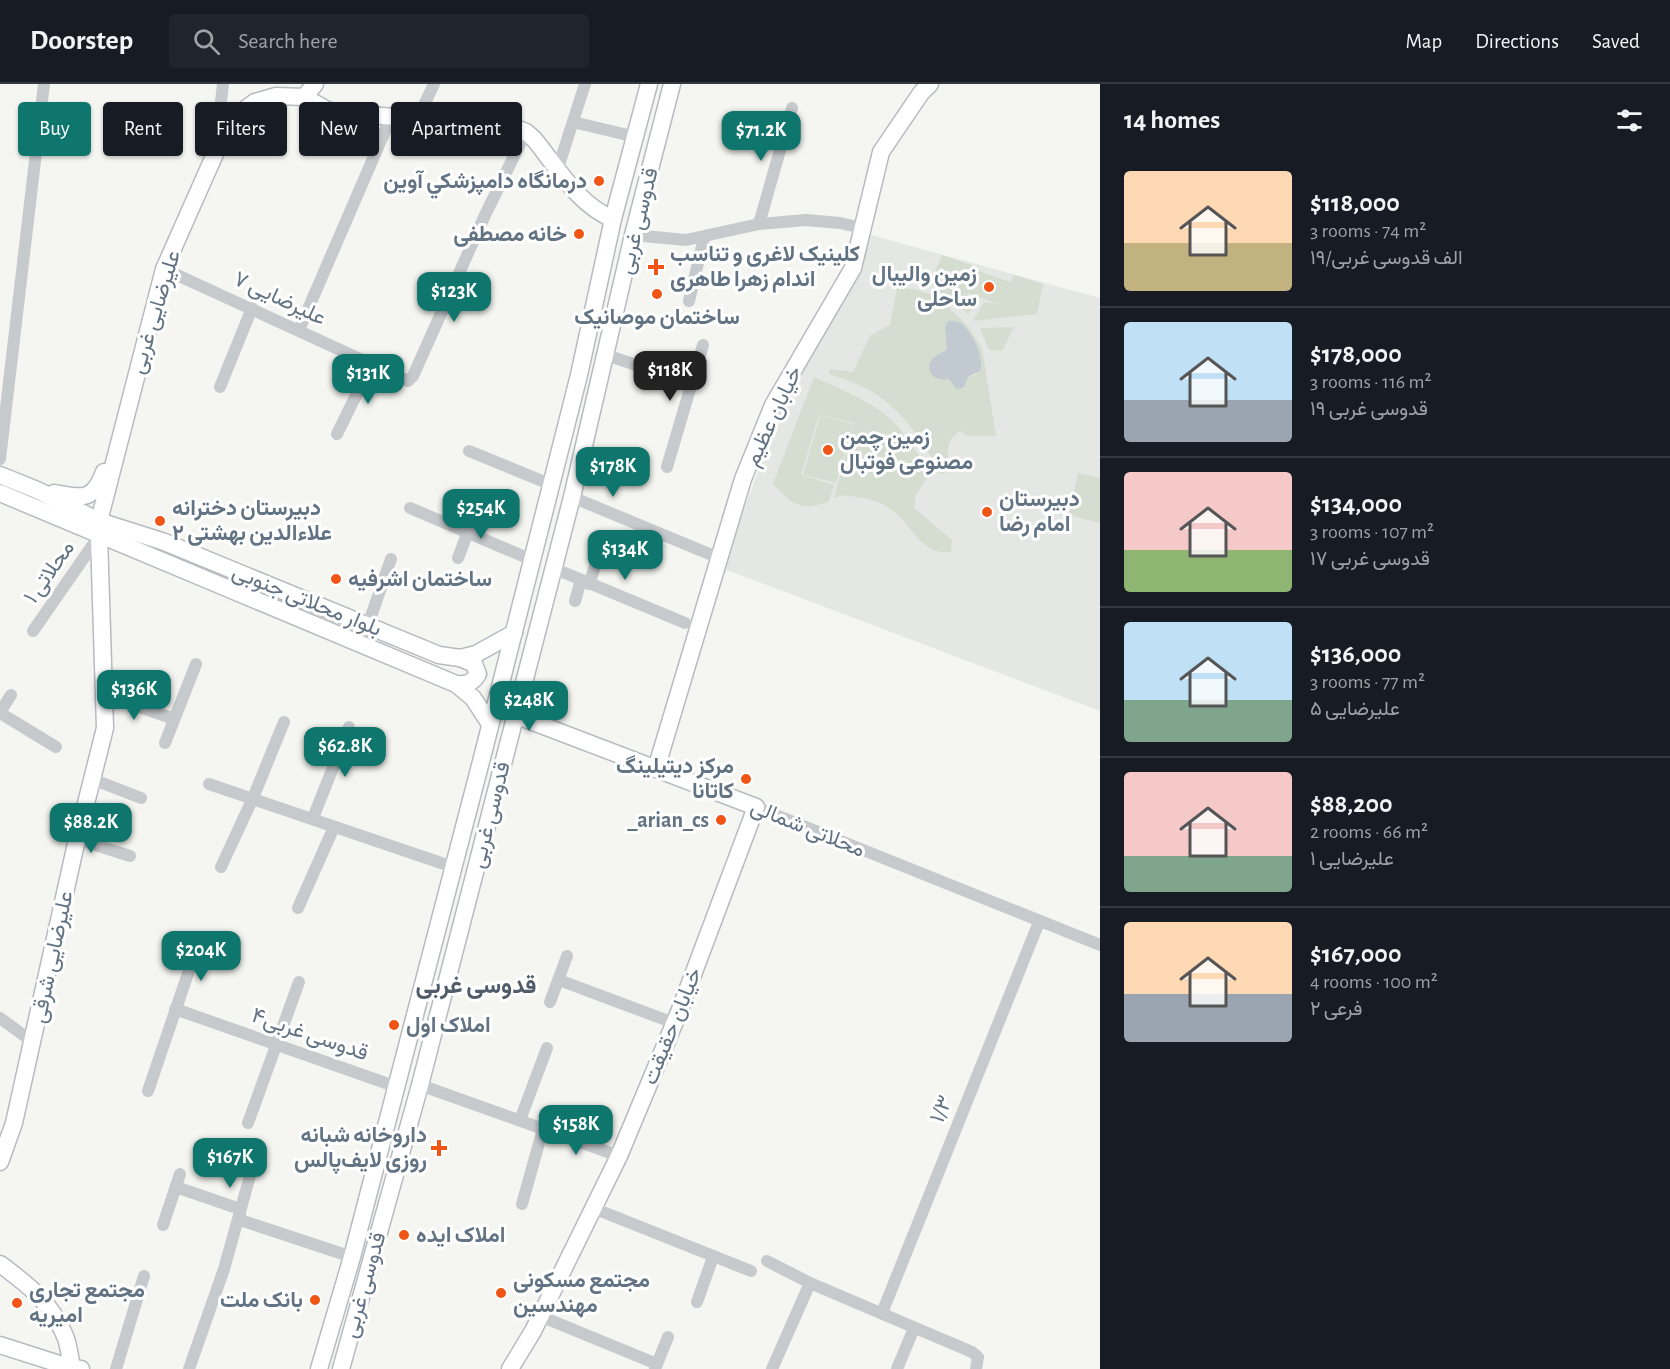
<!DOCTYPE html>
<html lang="en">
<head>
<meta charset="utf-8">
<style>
  :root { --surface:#171b24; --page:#20242c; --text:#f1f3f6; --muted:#9ea1a6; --line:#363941; --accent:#0f766e }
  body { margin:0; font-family:"Alegreya Sans",Vazirmatn,sans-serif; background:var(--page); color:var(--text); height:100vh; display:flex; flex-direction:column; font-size:22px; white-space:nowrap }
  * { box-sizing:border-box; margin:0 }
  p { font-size:20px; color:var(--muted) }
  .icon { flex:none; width:33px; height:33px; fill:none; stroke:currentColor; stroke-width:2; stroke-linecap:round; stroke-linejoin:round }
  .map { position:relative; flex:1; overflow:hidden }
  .drawer { display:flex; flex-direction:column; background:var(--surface); width:570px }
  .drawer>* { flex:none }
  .guide { position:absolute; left:18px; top:18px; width:570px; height:54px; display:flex; gap:12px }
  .price { position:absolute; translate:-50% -51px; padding:0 14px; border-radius:12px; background:var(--accent); color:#fff; font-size:20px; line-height:39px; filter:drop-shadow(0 2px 3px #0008) }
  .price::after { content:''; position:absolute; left:50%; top:36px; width:18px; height:14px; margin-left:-9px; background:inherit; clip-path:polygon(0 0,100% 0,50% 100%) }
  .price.on { background:#222; color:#fff }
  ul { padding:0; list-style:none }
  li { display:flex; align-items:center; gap:18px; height:150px; padding:0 24px }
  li+li { border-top:2px solid var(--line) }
  li span { display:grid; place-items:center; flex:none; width:168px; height:120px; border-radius:6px; color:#555 }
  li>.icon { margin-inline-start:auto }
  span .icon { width:72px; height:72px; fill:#fffc; stroke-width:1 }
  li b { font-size:26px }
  h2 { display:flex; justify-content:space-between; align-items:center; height:72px; padding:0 24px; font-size:26px }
  .tag { padding:0 21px; border-radius:6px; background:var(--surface); box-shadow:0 2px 4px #0004; font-size:21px; line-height:54px }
  .tag.on { background:var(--accent); color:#fff }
  header { display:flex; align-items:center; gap:36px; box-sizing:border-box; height:84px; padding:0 30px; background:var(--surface); border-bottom:2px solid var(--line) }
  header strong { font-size:28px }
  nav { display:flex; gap:33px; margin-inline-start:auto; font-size:21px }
  .search { width:420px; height:54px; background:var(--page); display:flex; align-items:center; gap:15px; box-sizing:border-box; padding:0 21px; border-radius:6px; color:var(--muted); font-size:22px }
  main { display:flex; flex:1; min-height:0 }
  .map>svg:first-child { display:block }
</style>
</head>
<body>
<header>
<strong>Doorstep</strong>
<div class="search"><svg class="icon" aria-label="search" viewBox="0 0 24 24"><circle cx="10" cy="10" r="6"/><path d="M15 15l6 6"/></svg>Search here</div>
<nav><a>Map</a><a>Directions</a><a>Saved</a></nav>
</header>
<main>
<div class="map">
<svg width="1100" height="1285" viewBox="0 0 1100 1285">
  <rect width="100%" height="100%" fill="#f5f5f1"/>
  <polygon fill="#e5e7e4" points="871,151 1100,214 1100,627 722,484 782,324"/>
  <g fill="#d5ddd1" fill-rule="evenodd">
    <polygon points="942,171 974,182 970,202 976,186 1010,198 1014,191 1043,200 1037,230 973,237 984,218 997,220 968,209 967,211 977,217 968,230 930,200"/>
    <path d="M897,204l17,1 15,5 18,12 19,18 16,24 14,88h-28l-8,-5c-14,9 -13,20 -11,35l-5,8 -5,-1c-13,-29 -33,-57 -59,-76 -15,-11 -33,-17 -51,-23l1,-5 23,3 17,-36 20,-11zM945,251l32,39 -8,2 -4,8 -16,-5 -5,1v-28c5,-5 3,-10 1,-17z"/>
    <polygon points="1014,243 1002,267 989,266 980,244"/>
    <path d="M814,293c20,9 41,18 59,29 27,16 42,43 57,68l-14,21 -2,13 38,32 -1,12c-27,4 -39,-24 -55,-39 -10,-8 -21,-13 -34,-15 -10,-2 -18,-4 -28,0l20,-75 -35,-8 -18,60 33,10 -5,16c-28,12 -37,3 -56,-17z"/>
    <polygon points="820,332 853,340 836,399 803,391"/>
    <polygon points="1078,389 1100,394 1100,439 1069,431"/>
  </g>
  <path fill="#c0cad0" d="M948,237c5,0 10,0 14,3 10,8 23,34 18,47l-11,5 -6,12 -7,1 -7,-10c-11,3 -25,-5 -18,-18 4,-6 11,-8 16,-12l-2,-22z"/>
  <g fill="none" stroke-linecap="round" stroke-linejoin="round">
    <defs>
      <g id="secondary">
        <path d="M304,13l27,15 180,14 15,6 8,7c24,29 43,65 79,80"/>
        <polyline points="0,391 37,406 99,437 162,457 439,571 460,574 476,570 514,549"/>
        <polyline points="0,409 456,600 473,614 490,640"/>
        <path d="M54,409c28,5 39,9 50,-21"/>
        <polyline points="99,437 164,185 215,70 232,35 255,18 276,12 304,13 315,0"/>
        <path d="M456,600c10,1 17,-1 22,-10l-4,-10 -14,-6"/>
        <polyline points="656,685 743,395 773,321 853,184 881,68 921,9 930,0"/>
        <polyline points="0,1078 14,1039 77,755 105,644 99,452"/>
        <path d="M0,1180c27,20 52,39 65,72 4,9 5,22 7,32"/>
        <polyline points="0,1261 72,1284 81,1285"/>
        <polyline points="319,1285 352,1173 484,666 579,291 613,135 649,0"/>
        <polyline points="341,1285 420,1001 572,413 633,151 672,0"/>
        <polyline points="510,1285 533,1247 619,1072 679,928 756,723 515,631"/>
      </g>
    </defs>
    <use href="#secondary" stroke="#b6bbc0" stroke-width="19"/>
    <g stroke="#c7cacd" stroke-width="12">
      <polyline points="417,36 434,0"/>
      <polyline points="573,38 636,53"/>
      <polyline points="216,60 223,0"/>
      <polyline points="558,84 585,0"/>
      <polyline points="759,140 792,24"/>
      <polyline points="633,151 686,156 759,140 806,136 840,139 862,144"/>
      <polyline points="164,185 408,297 413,292 486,129 526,48"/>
      <polyline points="689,217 704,154"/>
      <polyline points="299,246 391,33"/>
      <polyline points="606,271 691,299"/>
      <polyline points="220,303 252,224"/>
      <polyline points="337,350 372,279"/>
      <polyline points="469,367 552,401"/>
      <polyline points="0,375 44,0"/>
      <polyline points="667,383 703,261"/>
      <polyline points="572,413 719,474"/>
      <polyline points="410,424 532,476"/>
      <polyline points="458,474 476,427"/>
      <polyline points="553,484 685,539"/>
      <polyline points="589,500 599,471"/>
      <polyline points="575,517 581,496"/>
      <polyline points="368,541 391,475"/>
      <polyline points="33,547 99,452"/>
      <polyline points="103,610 174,635"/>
      <polyline points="0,628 11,611"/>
      <polyline points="0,629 56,663"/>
      <polyline points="165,659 196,580"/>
      <polyline points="92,695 141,714"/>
      <polyline points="209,700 453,783"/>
      <polyline points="756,723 1100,861"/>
      <polyline points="313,734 349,643"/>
      <polyline points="77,755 130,772"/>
      <polyline points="221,783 253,714 284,638"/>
      <polyline points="298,824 334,743"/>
      <polyline points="559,896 674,939"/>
      <polyline points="550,918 567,872"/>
      <polyline points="175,925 397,1003"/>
      <polyline points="0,934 33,958"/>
      <polyline points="420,1001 619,1072"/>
      <polyline points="148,1007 198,860"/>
      <polyline points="520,1036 547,964"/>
      <polyline points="248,1039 299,898"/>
      <polyline points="176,1103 240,1125 240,1136 352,1173"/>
      <polyline points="522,1120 543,1045"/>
      <polyline points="593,1124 751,1187"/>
      <polyline points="163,1141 180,1090"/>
      <polyline points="767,1177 810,1199 972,1268 978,1273 976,1285"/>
      <polyline points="697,1218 713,1173"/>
      <polyline points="882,1229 1039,838"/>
      <polyline points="540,1232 657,1280"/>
      <polyline points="116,1285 144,1192"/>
      <polyline points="189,1285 224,1185 250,1092"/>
      <polyline points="655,1285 668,1253"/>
      <polyline points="772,1285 810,1199"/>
      <polyline points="897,1285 914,1244"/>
    </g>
    <use href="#secondary" stroke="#fff" stroke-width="16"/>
  </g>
  <g fill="#f05516" stroke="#fff" stroke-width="2">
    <circle cx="599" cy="97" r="6"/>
    <circle cx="579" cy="150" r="6"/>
    <path d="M653 174h6v6h6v6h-6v6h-6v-6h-6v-6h6z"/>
    <circle cx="989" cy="203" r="6"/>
    <circle cx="657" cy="210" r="6"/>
    <circle cx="828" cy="366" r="6"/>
    <circle cx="987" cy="428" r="6"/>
    <circle cx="160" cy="437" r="6"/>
    <circle cx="336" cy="495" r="6"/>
    <circle cx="746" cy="695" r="6"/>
    <circle cx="721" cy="736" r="6"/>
    <circle cx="394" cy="941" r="6"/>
    <path d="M436 1055h6v6h6v6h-6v6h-6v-6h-6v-6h6z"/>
    <circle cx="404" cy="1151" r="6"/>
    <circle cx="501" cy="1209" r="6"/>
    <circle cx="315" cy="1216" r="6"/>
    <circle cx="17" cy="1219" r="6"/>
  </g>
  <g text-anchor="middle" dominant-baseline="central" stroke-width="6" stroke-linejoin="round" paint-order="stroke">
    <g font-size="22" font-weight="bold" fill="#627384" stroke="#fff" text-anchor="start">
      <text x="587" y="97" text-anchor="end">درمانگاه دامپزشكي آوين</text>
      <text x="567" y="150" text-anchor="end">خانه مصطفی</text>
      <text x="670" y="170">کلینیک لاغری و تناسب<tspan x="670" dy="25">اندام زهرا طاهری</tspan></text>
      <text x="977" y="190" text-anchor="end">زمین والیبال<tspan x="977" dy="25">ساحلی</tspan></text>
      <text x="657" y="233" text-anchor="middle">ساختمان موصانیک</text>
      <text x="840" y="353">زمین چمن<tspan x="840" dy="25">مصنوعی فوتبال</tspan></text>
      <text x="999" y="415">دبیرستان<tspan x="999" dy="25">امام رضا</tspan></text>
      <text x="172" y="424">دبیرستان دخترانه<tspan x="172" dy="25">علاءالدین بهشتی ۲</tspan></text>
      <text x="348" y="495">ساختمان اشرفیه</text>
      <text x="734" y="682" text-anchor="end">مرکز دیتیلینگ<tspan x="734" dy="25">کاتانا</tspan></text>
      <text x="709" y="736" text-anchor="end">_arian_cs</text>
      <text x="406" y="941">املاک اول</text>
      <text x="427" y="1051" text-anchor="end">داروخانه شبانه<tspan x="427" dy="25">روزی لایف‌پالس</tspan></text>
      <text x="416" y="1151">املاک ایده</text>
      <text x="513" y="1196">مجتمع مسکونی<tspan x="513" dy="25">مهندسین</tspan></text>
      <text x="29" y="1206">مجتمع تجاری<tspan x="29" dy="25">امیریه</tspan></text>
      <text x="303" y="1216" text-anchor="end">بانک ملت</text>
    </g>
    <g font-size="22" fill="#627384" stroke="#fff">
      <text transform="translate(638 137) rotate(-76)">قدوسی غربی</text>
      <text transform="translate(280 214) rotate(25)">۷ علیرضایی</text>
      <text transform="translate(155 228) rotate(-73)">علیرضایی غربی</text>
      <text transform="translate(773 332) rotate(-65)">خیابان عظیم</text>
      <text transform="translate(49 488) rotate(-55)">۱ محلاتی</text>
      <text transform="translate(307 516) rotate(22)">بلوار محلاتی جنوبی</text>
      <text transform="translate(490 731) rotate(-76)">قدوسی غربی</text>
      <text transform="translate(808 744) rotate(22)">محلاتی شمالی</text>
      <text transform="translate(52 873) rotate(-78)">علیرضایی شرقی</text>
      <text transform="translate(672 942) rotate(-68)">خیابان حقیقت</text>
      <text transform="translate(310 950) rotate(19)">قدوسی غربی۴</text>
      <text transform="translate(941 1025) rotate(-68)">۱/۳</text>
      <text transform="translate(364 1201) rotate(-74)">قدوسی غربی</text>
    </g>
    <g font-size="24" font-weight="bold" fill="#505c69" stroke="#fff">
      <text x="476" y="902">قدوسی غربی</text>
    </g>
  </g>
</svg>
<b class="price" style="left:761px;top:78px">$71.2K</b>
<b class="price" style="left:454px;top:239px">$123K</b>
<b class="price on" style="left:670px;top:318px">$118K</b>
<b class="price" style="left:368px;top:321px">$131K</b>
<b class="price" style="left:613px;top:414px">$178K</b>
<b class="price" style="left:481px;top:456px">$254K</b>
<b class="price" style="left:625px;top:497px">$134K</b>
<b class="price" style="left:134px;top:637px">$136K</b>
<b class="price" style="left:529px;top:648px">$248K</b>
<b class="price" style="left:345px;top:694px">$62.8K</b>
<b class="price" style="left:91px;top:770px">$88.2K</b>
<b class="price" style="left:201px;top:898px">$204K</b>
<b class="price" style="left:576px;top:1072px">$158K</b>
<b class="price" style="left:230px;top:1105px">$167K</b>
<div class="guide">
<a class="tag on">Buy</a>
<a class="tag">Rent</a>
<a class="tag">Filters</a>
<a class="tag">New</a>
<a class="tag">Apartment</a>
</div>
</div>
<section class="drawer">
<h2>14 homes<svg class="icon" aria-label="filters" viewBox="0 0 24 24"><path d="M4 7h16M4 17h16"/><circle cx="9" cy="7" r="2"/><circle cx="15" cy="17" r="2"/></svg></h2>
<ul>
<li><span style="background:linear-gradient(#ffd9b3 60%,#c2b280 0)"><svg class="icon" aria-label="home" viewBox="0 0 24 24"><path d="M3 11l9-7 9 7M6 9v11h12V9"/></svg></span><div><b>$118,000</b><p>3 rooms · 74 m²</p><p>۱۹/الف قدوسی غربی</p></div></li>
<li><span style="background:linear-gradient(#bfe0f5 65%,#9aa5b1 0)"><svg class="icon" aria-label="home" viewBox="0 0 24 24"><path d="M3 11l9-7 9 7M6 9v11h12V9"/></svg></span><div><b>$178,000</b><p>3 rooms · 116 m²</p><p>۱۹ قدوسی غربی</p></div></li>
<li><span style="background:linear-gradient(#f6c9c9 65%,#8fb573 0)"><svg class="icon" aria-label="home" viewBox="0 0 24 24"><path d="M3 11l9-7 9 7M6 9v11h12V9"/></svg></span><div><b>$134,000</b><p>3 rooms · 107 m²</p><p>۱۷ قدوسی غربی</p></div></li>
<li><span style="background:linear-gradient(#bfe0f5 65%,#7fa58c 0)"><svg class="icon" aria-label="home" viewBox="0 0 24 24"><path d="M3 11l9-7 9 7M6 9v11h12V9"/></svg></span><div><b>$136,000</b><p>3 rooms · 77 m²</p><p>۵ علیرضایی</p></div></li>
<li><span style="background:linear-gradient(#f6c9c9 70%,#7fa58c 0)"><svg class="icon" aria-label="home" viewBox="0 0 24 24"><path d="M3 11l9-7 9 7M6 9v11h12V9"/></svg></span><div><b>$88,200</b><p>2 rooms · 66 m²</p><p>۱ علیرضایی</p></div></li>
<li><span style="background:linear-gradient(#ffd9b3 60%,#9aa5b1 0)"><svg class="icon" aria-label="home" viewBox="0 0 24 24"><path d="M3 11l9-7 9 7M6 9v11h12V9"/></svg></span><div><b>$167,000</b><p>4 rooms · 100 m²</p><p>فرعی ۲</p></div></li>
</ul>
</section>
</main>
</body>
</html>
